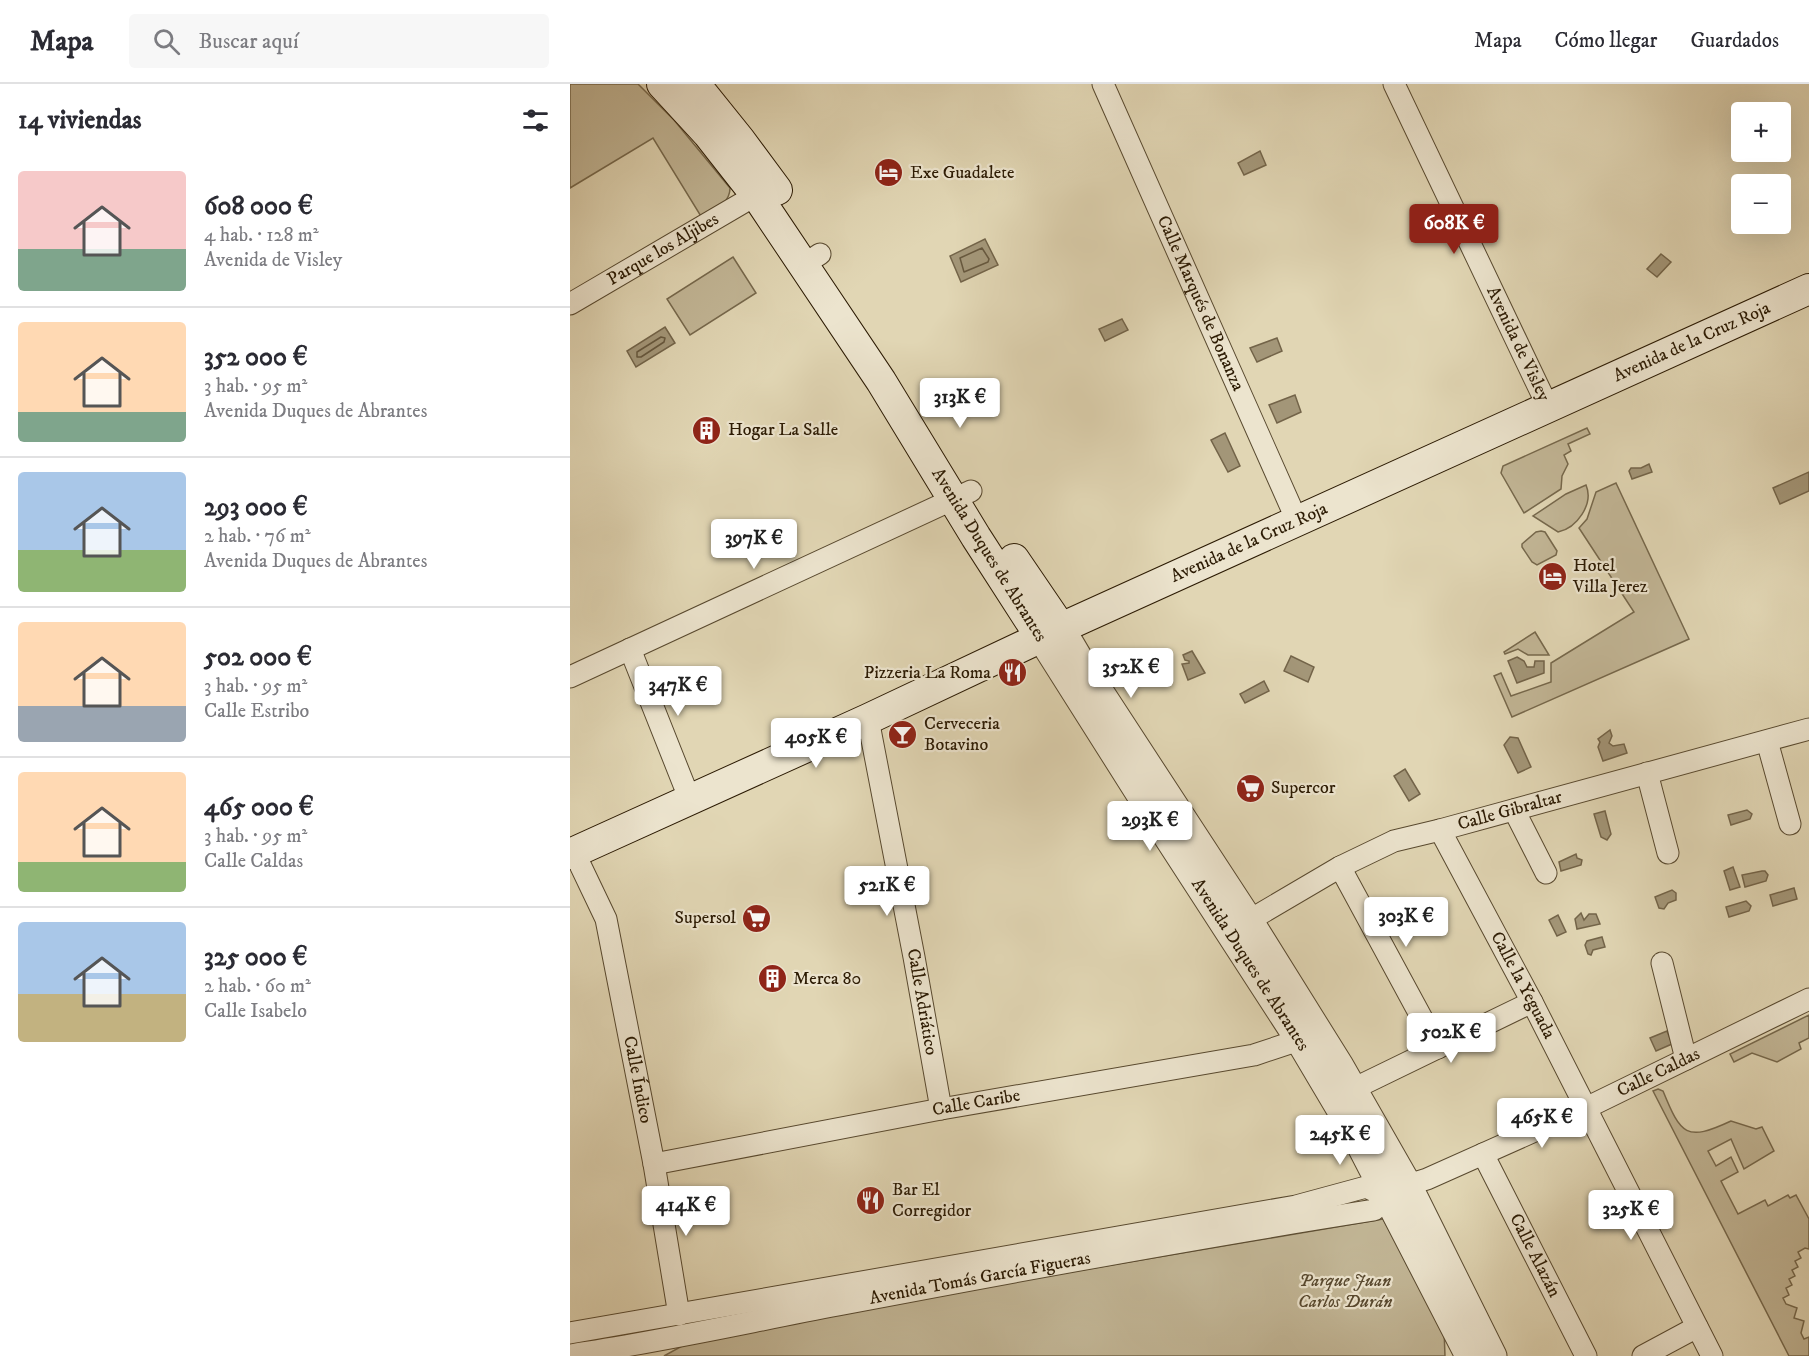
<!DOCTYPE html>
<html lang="es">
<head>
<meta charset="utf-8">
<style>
  :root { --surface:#fff; --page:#f7f7f7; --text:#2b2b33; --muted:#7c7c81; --line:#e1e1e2; --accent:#8f2418 }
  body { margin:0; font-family:"IM FELL DW Pica",serif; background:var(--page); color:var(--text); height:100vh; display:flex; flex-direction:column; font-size:22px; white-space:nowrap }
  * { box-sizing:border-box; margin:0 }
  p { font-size:20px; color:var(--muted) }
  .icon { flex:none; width:33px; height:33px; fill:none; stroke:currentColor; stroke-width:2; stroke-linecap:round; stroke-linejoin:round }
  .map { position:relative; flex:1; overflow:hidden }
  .side { display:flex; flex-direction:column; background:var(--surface); width:570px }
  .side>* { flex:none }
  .buttons { position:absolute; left:1161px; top:18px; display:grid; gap:12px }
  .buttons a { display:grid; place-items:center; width:60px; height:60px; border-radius:6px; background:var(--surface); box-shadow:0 6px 24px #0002; font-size:30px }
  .price { position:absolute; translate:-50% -51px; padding:0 14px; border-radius:6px; background:#fff; color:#222; font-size:20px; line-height:39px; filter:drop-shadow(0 2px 3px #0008) }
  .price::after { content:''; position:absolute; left:50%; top:36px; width:18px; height:14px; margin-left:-9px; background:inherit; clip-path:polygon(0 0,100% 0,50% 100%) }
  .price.current { background:var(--accent); color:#fff }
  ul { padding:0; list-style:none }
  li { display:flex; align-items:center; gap:18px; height:150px; padding:0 18px }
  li+li { border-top:2px solid var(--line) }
  li span { display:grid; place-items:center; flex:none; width:168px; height:120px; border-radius:6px; color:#555 }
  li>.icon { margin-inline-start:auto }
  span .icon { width:72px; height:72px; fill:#fffc; stroke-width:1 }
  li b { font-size:26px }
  h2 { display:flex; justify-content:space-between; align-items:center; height:72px; padding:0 18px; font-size:26px }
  header { display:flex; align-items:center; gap:36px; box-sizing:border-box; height:84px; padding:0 30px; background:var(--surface); border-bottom:2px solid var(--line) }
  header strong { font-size:28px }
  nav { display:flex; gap:33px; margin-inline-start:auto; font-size:21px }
  .search { width:420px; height:54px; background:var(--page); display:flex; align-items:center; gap:15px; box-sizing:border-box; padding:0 21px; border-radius:6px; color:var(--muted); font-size:22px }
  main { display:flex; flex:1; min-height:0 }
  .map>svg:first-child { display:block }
</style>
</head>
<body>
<header>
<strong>Mapa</strong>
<div class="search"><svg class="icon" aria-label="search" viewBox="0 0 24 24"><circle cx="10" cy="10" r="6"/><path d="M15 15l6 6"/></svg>Buscar aquí</div>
<nav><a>Mapa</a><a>Cómo llegar</a><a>Guardados</a></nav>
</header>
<main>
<section class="side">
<h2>14 viviendas<svg class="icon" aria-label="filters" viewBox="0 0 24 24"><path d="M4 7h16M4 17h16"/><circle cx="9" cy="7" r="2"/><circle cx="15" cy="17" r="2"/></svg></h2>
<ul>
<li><span style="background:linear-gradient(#f6c9c9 65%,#7fa58c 0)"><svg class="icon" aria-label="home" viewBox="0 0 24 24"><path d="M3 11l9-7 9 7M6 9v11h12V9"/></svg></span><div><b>608 000 €</b><p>4 hab. · 128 m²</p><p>Avenida de Visley</p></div></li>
<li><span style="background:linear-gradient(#ffd9b3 75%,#7fa58c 0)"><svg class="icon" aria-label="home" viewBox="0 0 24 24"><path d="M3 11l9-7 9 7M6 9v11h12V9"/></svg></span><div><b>352 000 €</b><p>3 hab. · 95 m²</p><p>Avenida Duques de Abrantes</p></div></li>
<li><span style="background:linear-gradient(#a9c7e8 65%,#8fb573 0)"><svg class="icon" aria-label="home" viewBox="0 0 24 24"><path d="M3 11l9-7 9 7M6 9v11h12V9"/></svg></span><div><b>293 000 €</b><p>2 hab. · 76 m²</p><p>Avenida Duques de Abrantes</p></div></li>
<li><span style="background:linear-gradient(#ffd9b3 70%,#9aa5b1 0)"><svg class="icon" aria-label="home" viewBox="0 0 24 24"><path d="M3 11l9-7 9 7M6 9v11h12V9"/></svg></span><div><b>502 000 €</b><p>3 hab. · 95 m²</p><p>Calle Estribo</p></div></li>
<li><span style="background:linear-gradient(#ffd9b3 75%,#8fb573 0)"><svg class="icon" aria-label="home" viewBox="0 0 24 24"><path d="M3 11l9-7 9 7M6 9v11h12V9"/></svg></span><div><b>465 000 €</b><p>3 hab. · 95 m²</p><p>Calle Caldas</p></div></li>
<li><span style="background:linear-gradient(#a9c7e8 60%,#c2b280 0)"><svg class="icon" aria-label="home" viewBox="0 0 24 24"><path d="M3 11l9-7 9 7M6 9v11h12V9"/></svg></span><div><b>325 000 €</b><p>2 hab. · 60 m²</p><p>Calle Isabelo</p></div></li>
</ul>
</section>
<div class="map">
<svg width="1239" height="1272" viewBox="0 0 1239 1272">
  <rect width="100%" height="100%" fill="#e1d6b4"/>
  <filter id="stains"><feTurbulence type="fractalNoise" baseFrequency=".00333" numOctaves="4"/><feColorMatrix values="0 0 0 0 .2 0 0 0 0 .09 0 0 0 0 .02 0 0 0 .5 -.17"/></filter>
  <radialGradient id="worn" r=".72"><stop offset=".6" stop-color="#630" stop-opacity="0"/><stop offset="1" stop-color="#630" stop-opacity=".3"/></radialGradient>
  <g fill="#c2b696" stroke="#76684c" stroke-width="1.5">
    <path d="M0,0h68l36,36 56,68c0,16 -16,22 -28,30l-49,-80 -83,50z"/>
    <polygon points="163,173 186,209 120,251 97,215"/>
    <polygon points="1017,344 1020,350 998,360 1001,367 994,371 998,380 992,392 991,405 954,429 931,389 933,382"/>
    <polygon points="1046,399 1119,555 942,633 924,592 931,589 941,612 981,598 981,579 1064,528 1009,444 1017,435 1026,408"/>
    <path d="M1016,401c8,19 -9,43 -28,47l-25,-16 33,-22z"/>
    <polygon points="971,447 975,448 987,467 986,471 967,481 962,478 952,463 952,460 966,448"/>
    <polygon points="965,548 979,571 958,571 948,565 935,570 934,568"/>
    <polygon points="1239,931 1239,954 1229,959 1231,965 1207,978 1182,969 1164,978 1160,970"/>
    <path d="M1088,1005l5,2c18,44 23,51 68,30l25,8 6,-2 12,24 -30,18 -13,-30 -23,12 8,15 15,-9 7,15 -17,9 17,33 27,-14 3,6 20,-11 2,3 6,-3 13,24v30l-4,-1 -7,4 3,6 -6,3 3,6 -6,3 3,6 -6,3 3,6 -6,3 3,7 -6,3 3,6 11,4 -3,10 10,3 -3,12 3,6 5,-2v19h-20l-136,-265z"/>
    <polygon points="813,1135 874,1245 875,1272 94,1272 123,1256 447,1197"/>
  </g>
  <g fill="#a39678" stroke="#736449" stroke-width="1.5">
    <polygon points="690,67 696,81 674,91 668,79"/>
    <polygon points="415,155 428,181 391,198 380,172"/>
    <polygon points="1091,170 1101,178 1087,193 1077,185"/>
    <polygon points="552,235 558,246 535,257 529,245"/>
    <polygon points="95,243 105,259 66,283 57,267"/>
    <polygon points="707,254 712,267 687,278 680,264"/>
    <polygon points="725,311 731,328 707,339 699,321"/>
    <polygon points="655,349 670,382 658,388 641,356"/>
    <polygon points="1079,380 1082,388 1062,395 1059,387 1061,384 1071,384"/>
    <polygon points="1239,388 1239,407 1210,420 1203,404"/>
    <polygon points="622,567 635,589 618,596 612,580 619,579 619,577 615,576 613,571"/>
    <polygon points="721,572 744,583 738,598 714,587"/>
    <polygon points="947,573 954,577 957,583 964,583 965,577 974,577 974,589 947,599 938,577"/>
    <polygon points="694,597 699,607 675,619 670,610"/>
    <polygon points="1040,646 1042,652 1039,659 1043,662 1054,660 1057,669 1033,677 1028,663 1030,658 1028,655"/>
    <polygon points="940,653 948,654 961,683 948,689 934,661"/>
    <polygon points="835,685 850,710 839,717 824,692"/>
    <polygon points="1177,726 1182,730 1180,735 1161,741 1158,731"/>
    <polygon points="1035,727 1041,750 1037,756 1031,753 1024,730"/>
    <polygon points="1006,770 1007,774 1012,776 1011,781 991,787 989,778"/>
    <polygon points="1163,783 1170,803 1160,806 1154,787"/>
    <polygon points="1192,787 1195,787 1198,791 1196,797 1175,803 1172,791"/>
    <polygon points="1224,804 1227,815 1203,822 1200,811"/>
    <polygon points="1102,806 1106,809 1106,816 1098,819 1094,825 1089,824 1085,813"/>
    <polygon points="1176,817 1181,822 1179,827 1159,833 1156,823"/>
    <polygon points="1011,829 1014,836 1019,830 1026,830 1030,840 1007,845 1005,835"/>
    <polygon points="988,831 996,848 987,852 979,836"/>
    <polygon points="1032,853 1035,863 1023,866 1021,871 1018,870 1015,861 1017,857"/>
    <polygon points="1097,947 1102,960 1086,967 1080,954"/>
  </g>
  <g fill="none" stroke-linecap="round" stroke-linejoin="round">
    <g stroke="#67583e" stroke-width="1.5">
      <polygon points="412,164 419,175 418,178 394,188 390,174"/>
      <polygon points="91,253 95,254 94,258 71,273 67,273 67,268"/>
    </g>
    <defs>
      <g id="minor">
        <path id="s1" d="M533,0l195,439"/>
        <path id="s2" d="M824,0l155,325"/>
        <polyline points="233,181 250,170"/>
        <path id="s3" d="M0,220l186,-109"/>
        <polyline points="60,565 120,716"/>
        <polyline points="0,593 401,407"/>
        <path id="s4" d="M298,635l46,238 27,152"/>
        <polyline points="1197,657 1220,740"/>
        <polyline points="1077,689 1098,769"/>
        <polyline points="944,726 976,789"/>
        <path id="s5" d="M870,746l92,172 180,354"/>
        <path id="s6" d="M4,768l32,67 48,245 25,151"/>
        <polyline points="770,783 868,964"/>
        <path id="s7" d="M668,843l102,-60 54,-26 46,-11 369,-101"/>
        <polyline points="1092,879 1116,975"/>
        <polyline points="783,1005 962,918"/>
        <path id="s8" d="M913,1070l103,202"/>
        <path id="s9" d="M84,1080l287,-55 313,-54 45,-15 12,-7"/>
        <polyline points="0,1249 726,1122 796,1103 817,1113"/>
        <path id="s10" d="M0,1271c90,-13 178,-33 268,-50 178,-34 357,-67 536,-95 16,-17 32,-25 53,-31l159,-71 223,-109"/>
        <polyline points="1073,1272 1127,1243"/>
      </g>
      <g id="tertiary">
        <polyline points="491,544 517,588 679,836 770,982 838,1101 923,1272"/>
        <path id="s11" d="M471,554l105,166 153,236 54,91 116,225"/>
      </g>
      <g id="secondary">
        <polyline points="92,0 138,50 189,115 311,297 406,453 471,554"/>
        <polyline points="125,0 170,56 207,106"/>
        <polyline points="444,475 491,544"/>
        <path id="s12" d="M0,770l298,-135 193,-91 748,-339"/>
      </g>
    </defs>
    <use href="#minor" stroke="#58492f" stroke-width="23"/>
    <use href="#tertiary" stroke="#58492f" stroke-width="29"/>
    <use href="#secondary" stroke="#2b1a03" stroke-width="32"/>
    <use href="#minor" stroke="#ece4ce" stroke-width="21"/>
    <use href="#tertiary" stroke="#ece4ce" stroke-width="27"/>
    <use href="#secondary" stroke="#ece4ce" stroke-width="30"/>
  </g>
  <defs>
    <symbol id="hotel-disc" viewBox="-11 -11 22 22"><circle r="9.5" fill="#8f2418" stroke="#ece4ce"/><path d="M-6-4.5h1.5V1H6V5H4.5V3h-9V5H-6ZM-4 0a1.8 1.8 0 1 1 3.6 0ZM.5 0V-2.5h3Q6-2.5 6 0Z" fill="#fff"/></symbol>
    <symbol id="building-disc" viewBox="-11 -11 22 22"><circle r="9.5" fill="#8f2418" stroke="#ece4ce"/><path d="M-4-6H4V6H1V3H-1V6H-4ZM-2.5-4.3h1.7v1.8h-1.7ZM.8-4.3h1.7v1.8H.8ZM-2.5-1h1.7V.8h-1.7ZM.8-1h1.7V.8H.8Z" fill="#fff"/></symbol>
    <symbol id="restaurant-disc" viewBox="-11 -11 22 22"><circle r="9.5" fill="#8f2418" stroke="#ece4ce"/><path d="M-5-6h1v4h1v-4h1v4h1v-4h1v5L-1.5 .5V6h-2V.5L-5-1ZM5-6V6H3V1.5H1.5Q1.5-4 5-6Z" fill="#fff"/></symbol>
    <symbol id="bar-disc" viewBox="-11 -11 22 22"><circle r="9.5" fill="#8f2418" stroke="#ece4ce"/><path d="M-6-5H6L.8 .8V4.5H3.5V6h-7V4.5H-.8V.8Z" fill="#fff"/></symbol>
    <symbol id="supermarket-disc" viewBox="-11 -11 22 22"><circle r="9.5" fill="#8f2418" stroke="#ece4ce"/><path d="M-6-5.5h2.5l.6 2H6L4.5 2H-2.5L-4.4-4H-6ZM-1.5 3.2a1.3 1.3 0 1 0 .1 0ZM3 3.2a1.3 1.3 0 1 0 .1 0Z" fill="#fff"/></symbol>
  </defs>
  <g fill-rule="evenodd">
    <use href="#hotel-disc" x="302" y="72" width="33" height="33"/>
    <use href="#building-disc" x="120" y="330" width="33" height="33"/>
    <use href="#hotel-disc" x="966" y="476" width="33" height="33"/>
    <use href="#restaurant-disc" x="426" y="572" width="33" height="33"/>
    <use href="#bar-disc" x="316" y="634" width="33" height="33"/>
    <use href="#supermarket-disc" x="664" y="688" width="33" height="33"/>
    <use href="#supermarket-disc" x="170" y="818" width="33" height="33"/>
    <use href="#building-disc" x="186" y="878" width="33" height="33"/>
    <use href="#restaurant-disc" x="284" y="1100" width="33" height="33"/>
  </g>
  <g text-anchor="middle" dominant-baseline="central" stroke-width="4.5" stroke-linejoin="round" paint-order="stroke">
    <g font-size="18" fill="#2b1a03" stroke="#ece4ce" text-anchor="start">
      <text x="340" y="89">Exe Guadalete</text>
      <text x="158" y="346">Hogar La Salle</text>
      <text x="1003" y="482">Hotel<tspan x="1003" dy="21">Villa Jerez</tspan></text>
      <text x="421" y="589" text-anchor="end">Pizzeria La Roma</text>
      <text x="354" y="640">Cerveceria<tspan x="354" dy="21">Botavino</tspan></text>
      <text x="701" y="704">Supercor</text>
      <text x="166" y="834" text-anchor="end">Supersol</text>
      <text x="223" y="895">Merca 80</text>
      <text x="322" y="1106">Bar El<tspan x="322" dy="21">Corregidor</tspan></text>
    </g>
    <g font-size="18" fill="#2b1a03" stroke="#ece4ce">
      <text stroke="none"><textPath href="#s3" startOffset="108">Parque los Aljibes</textPath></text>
      <text stroke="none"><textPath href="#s1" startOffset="240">Calle Marqués de Bonanza</textPath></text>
      <text stroke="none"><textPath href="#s12" startOffset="1233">Avenida de la Cruz Roja</textPath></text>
      <text stroke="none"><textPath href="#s2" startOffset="288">Avenida de Visley</textPath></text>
      <text stroke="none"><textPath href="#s12" startOffset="747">Avenida de la Cruz Roja</textPath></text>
      <text transform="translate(419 471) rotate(58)">Avenida Duques de Abrantes</text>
      <text stroke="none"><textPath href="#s7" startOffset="298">Calle Gibraltar</textPath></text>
      <text stroke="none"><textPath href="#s11" startOffset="388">Avenida Duques de Abrantes</textPath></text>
      <text stroke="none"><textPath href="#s5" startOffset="176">Calle la Yeguada</textPath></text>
      <text stroke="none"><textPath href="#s4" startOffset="288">Calle Adriático</textPath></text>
      <text stroke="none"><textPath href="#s10" startOffset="1134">Calle Caldas</textPath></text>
      <text stroke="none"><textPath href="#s6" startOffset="238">Calle Índico</textPath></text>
      <text stroke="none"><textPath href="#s9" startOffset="328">Calle Caribe</textPath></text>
      <text stroke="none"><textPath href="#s8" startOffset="114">Calle Alazán</textPath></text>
      <text stroke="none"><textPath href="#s10" startOffset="417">Avenida Tomás García Figueras</textPath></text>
    </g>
    <g font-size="18" font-style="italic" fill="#58492f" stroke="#ece4ce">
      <text x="775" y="1197">Parque Juan<tspan x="775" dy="21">Carlos Durán</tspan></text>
    </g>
  </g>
  <rect width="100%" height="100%" filter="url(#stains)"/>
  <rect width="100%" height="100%" fill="url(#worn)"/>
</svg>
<div class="buttons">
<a>+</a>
<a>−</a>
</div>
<b class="price current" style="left:884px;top:171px">608K €</b>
<b class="price" style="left:390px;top:345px">313K €</b>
<b class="price" style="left:184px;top:486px">397K €</b>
<b class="price" style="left:561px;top:615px">352K €</b>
<b class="price" style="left:108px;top:633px">347K €</b>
<b class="price" style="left:246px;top:685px">405K €</b>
<b class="price" style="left:580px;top:768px">293K €</b>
<b class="price" style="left:317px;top:833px">521K €</b>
<b class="price" style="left:836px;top:864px">303K €</b>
<b class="price" style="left:881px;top:980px">502K €</b>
<b class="price" style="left:972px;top:1065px">465K €</b>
<b class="price" style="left:770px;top:1082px">245K €</b>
<b class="price" style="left:116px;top:1153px">414K €</b>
<b class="price" style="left:1061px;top:1157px">325K €</b>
</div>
</main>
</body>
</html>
